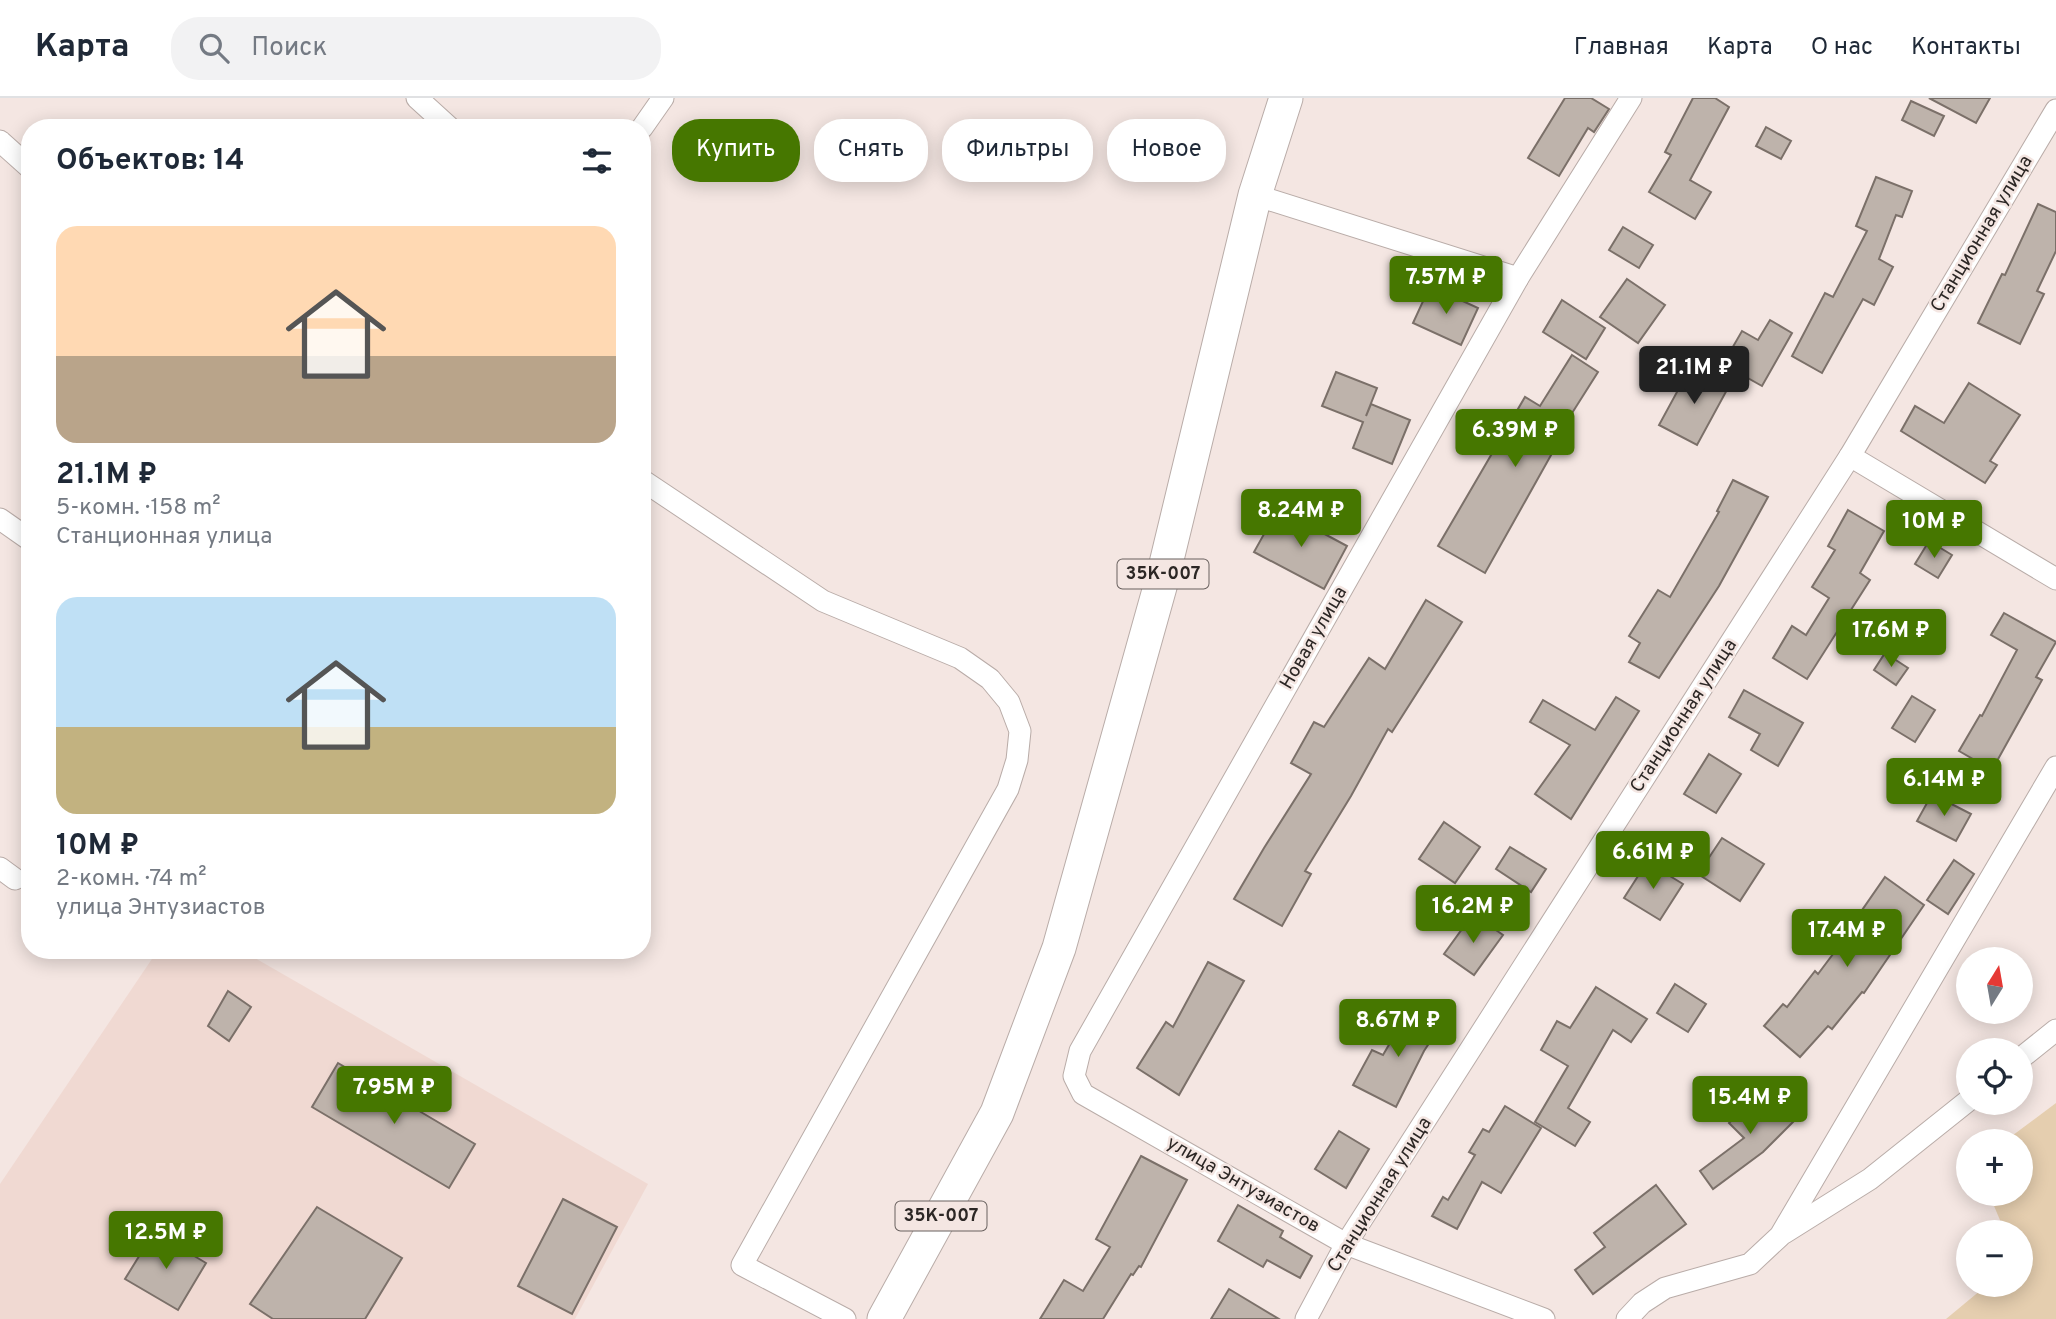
<!DOCTYPE html>
<html lang="ru">
<head>
<meta charset="utf-8">
<style>
  :root { --surface:#fff; --page:#f2f2f3; --text:#1f2937; --muted:#747a83; --line:#e0e1e3; --accent:#467700 }
  body { margin:0; font-family:Overpass,sans-serif; background:var(--page); color:var(--text); height:100vh; display:flex; flex-direction:column; font-size:26px; white-space:nowrap }
  * { box-sizing:border-box; margin:0 }
  p { font-size:23px; color:var(--muted) }
  .icon { flex:none; width:38px; height:38px; fill:none; stroke:currentColor; stroke-width:2; stroke-linecap:round; stroke-linejoin:round }
  .map { position:relative; flex:1; overflow:hidden }
  .sheet { position:absolute; left:21px; top:21px; width:630px; height:840px; display:flex; flex-direction:column; background:var(--surface); border-radius:28px; box-shadow:0 4px 18px #0003 }
  .sheet>* { flex:none }
  .top-card { position:absolute; left:672px; top:21px; width:665px; height:63px; display:flex; gap:14px }
  .needle { width:46px; rotate:11deg }
  .tools { position:absolute; left:1956px; top:849px; display:grid; gap:14px }
  .tools a { display:grid; place-items:center; width:77px; height:77px; border-radius:50%; background:var(--surface); box-shadow:0 4px 18px #0003; font-size:35px }
  .price { position:absolute; translate:-50% -60px; padding:0 16px; border-radius:7px; background:var(--accent); color:#fff; font-size:23px; line-height:46px; filter:drop-shadow(0 2px 4px #0008) }
  .price::after { content:''; position:absolute; left:50%; top:42px; width:21px; height:16px; margin-left:-10px; background:inherit; clip-path:polygon(0 0,100% 0,50% 100%) }
  .price.on { background:#222; color:#fff }
  ul { padding:0; list-style:none }
  li { display:grid; align-content:center; gap:14px; height:371px; padding:0 35px }
  li span { display:grid; place-items:center; height:217px; border-radius:21px; color:#555 }
  li>.icon { margin-inline-start:auto }
  span .icon { width:126px; height:126px; fill:#fffc; stroke-width:1 }
  li b { font-size:30px }
  h2 { display:flex; justify-content:space-between; align-items:center; height:84px; padding:0 35px; font-size:30px }
  .chip { padding:0 24px; border-radius:28px; background:var(--surface); box-shadow:0 4px 18px #0003; font-size:24px; line-height:63px }
  .chip.on { background:var(--accent); color:#fff }
  header { display:flex; align-items:center; gap:42px; box-sizing:border-box; height:98px; padding:0 35px; background:var(--surface); border-bottom:2px solid var(--line) }
  header strong { font-size:33px }
  nav { display:flex; gap:38px; margin-inline-start:auto; font-size:24px }
  .search { width:490px; height:63px; background:var(--page); display:flex; align-items:center; gap:18px; box-sizing:border-box; padding:0 24px; border-radius:28px; color:var(--muted); font-size:26px }
  .map>svg:first-child { display:block }
</style>
</head>
<body>
<header>
<strong>Карта</strong>
<div class="search"><svg class="icon" aria-label="search" viewBox="0 0 24 24"><circle cx="10" cy="10" r="6"/><path d="M15 15l6 6"/></svg>Поиск</div>
<nav><a>Главная</a><a>Карта</a><a>О нас</a><a>Контакты</a></nav>
</header>
<div class="map">
<svg width="2056" height="1221" viewBox="0 0 2056 1221">
  <rect width="100%" height="100%" fill="#f4e6e2"/>
  <polygon fill="#f0d9d2" points="158,852 241,852 648,1086 575,1221 0,1221 0,1086"/>
  <polygon fill="#e5ceaf" points="2056,1005 2056,1221 1946,1221 1987,1187 2021,1186 2021,1134 2005,1134 1989,1096 2021,1096 2021,1043 2005,1043"/>
  <g fill="#beb3ab" stroke="#7b7069" stroke-width="2">
    <polygon points="1565,0 1591,0 1609,11 1594,34 1588,30 1559,78 1528,60"/>
    <polygon points="1693,0 1715,0 1729,9 1690,82 1711,94 1695,121 1649,94 1671,57 1665,54"/>
    <polygon points="1929,0 1990,0 1976,25"/>
    <polygon points="1911,3 1944,18 1934,38 1902,22"/>
    <polygon points="1766,29 1791,43 1781,61 1756,48"/>
    <polygon points="1876,79 1912,93 1902,119 1896,117 1879,161 1893,169 1874,207 1863,201 1822,275 1792,258 1825,195 1833,199 1867,133 1856,128"/>
    <polygon points="2038,106 2056,114 2056,153 2037,193 2044,196 2020,246 1978,225 2002,176 2005,177"/>
    <polygon points="1623,129 1653,147 1639,170 1609,152"/>
    <polygon points="1627,181 1665,207 1638,245 1600,219"/>
    <polygon points="1430,188 1478,210 1461,247 1413,225"/>
    <polygon points="1562,202 1605,230 1586,261 1543,234"/>
    <polygon points="1770,222 1792,235 1762,288 1723,266 1742,233 1758,242"/>
    <polygon points="1572,257 1598,274 1567,323 1569,325 1485,475 1438,448 1525,299 1540,308"/>
    <polygon points="1690,270 1728,290 1697,347 1659,327"/>
    <polygon points="1336,274 1377,290 1366,318 1371,306 1410,322 1392,366 1353,350 1363,324 1322,308"/>
    <polygon points="1969,285 2020,317 1990,363 1997,367 1985,385 1901,333 1915,308 1944,325"/>
    <polygon points="1733,382 1768,399 1719,488 1659,580 1629,564 1640,545 1629,538 1658,492 1670,499 1719,414 1717,413"/>
    <polygon points="1278,411 1347,448 1324,491 1254,454"/>
    <polygon points="1848,412 1884,433 1860,475 1870,482 1807,581 1773,560 1792,528 1806,537 1829,500 1812,489 1835,452 1828,448"/>
    <polygon points="1929,443 1952,457 1938,480 1915,466"/>
    <polygon points="1426,502 1462,524 1392,634 1388,631 1351,698 1305,773 1311,776 1282,828 1234,801 1264,750 1311,676 1291,665 1314,624 1324,629 1369,560 1385,571"/>
    <polygon points="2004,515 2056,544 2036,579 2042,582 1992,672 1959,653 1980,617 1982,618 2017,552 1991,537"/>
    <polygon points="1885,555 1908,570 1896,587 1874,572"/>
    <polygon points="1744,592 1803,625 1778,668 1751,652 1760,636 1729,619"/>
    <polygon points="1912,598 1935,612 1915,644 1892,630"/>
    <polygon points="1616,599 1639,613 1571,721 1535,696 1570,647 1530,624 1543,602 1595,632"/>
    <polygon points="1709,656 1741,676 1716,715 1684,696"/>
    <polygon points="1932,696 1971,716 1956,743 1917,723"/>
    <polygon points="1444,724 1480,749 1455,785 1419,761"/>
    <polygon points="1722,740 1764,766 1740,803 1698,776"/>
    <polygon points="1510,749 1546,771 1531,794 1496,771"/>
    <polygon points="1954,762 1974,776 1948,816 1927,802"/>
    <polygon points="1647,764 1683,786 1660,822 1624,800"/>
    <polygon points="1885,779 1924,807 1864,895 1862,894 1832,931 1828,928 1800,959 1764,928 1783,906 1787,909 1815,873 1818,876 1860,820 1858,818"/>
    <polygon points="1473,816 1503,837 1474,877 1444,856"/>
    <polygon points="1208,864 1244,883 1179,997 1137,970 1166,924 1173,929"/>
    <polygon points="1675,886 1706,906 1688,934 1657,915"/>
    <polygon points="1596,889 1647,921 1631,944 1613,932 1568,1010 1590,1024 1575,1048 1535,1024 1568,968 1541,952 1557,923 1570,930"/>
    <polygon points="228,893 251,909 229,943 208,928"/>
    <polygon points="1411,909 1441,927 1424,953 1396,1009 1353,987 1372,952 1383,957"/>
    <polygon points="338,965 475,1046 449,1090 312,1009"/>
    <polygon points="1765,990 1796,1021 1763,1054 1713,1091 1700,1073 1744,1040 1729,1025"/>
    <polygon points="1505,1008 1541,1030 1501,1095 1482,1084 1457,1131 1432,1118 1443,1099 1448,1102 1475,1057 1469,1054 1483,1031 1489,1034"/>
    <polygon points="1339,1033 1369,1051 1346,1090 1315,1071"/>
    <polygon points="1141,1058 1187,1082 1141,1169 1139,1168 1133,1177 1131,1176 1103,1221 1040,1221 1064,1182 1083,1193 1110,1149 1096,1141"/>
    <polygon points="1656,1087 1686,1126 1593,1196 1575,1172 1605,1149 1594,1135"/>
    <polygon points="563,1101 617,1129 572,1216 518,1188"/>
    <polygon points="1238,1107 1283,1133 1280,1139 1312,1158 1300,1180 1267,1162 1263,1169 1218,1143"/>
    <polygon points="317,1109 402,1160 365,1221 273,1221 250,1206"/>
    <polygon points="154,1134 206,1165 178,1212 125,1181"/>
    <polygon points="1229,1191 1279,1221 1211,1221"/>
  </g>
  <g fill="none" stroke-linecap="round" stroke-linejoin="round">
    <defs>
      <g id="street">
        <polyline points="417,0 450,30"/>
        <polyline points="642,30 663,0"/>
        <polyline points="0,43 30,70"/>
        <polyline points="1255,97 1518,180"/>
        <polyline points="1850,358 2056,481"/>
        <polyline points="642,382 823,503 960,560 990,581 1009,604 1020,633 1017,662 1008,691 742,1167 845,1221"/>
        <polyline points="0,421 30,442"/>
        <polyline points="0,770 15,781"/>
        <polyline points="2021,960 2056,932"/>
        <polyline points="1784,1135 1870,1081 1969,1002"/>
        <polyline points="1306,1221 1346,1146 1850,358 2056,12"/>
        <polyline points="1544,1221 1346,1146 1083,996 1074,978 1080,953 1518,180 1631,0"/>
        <polyline points="1627,1221 1642,1205 1665,1190 1750,1166 1780,1138 2056,669"/>
      </g>
      <polyline id="primary" points="884,1221 997,1015 1059,850 1163,478 1255,97 1286,0"/>
    </defs>
    <use href="#street" stroke="#b9aca8" stroke-width="23"/>
    <use href="#primary" stroke="#b9aca8" stroke-width="35"/>
    <use href="#street" stroke="#fff" stroke-width="21"/>
    <use href="#primary" stroke="#fff" stroke-width="33"/>
  </g>
  <g text-anchor="middle" dominant-baseline="central" stroke-width="5" stroke-linejoin="round" paint-order="stroke">
    <g fill="#f4e6e2" stroke="#68605e" stroke-width="2">
      <rect x="1117.5" y="461.5" width="91" height="29" rx="5"/>
      <rect x="895.5" y="1103.5" width="91" height="29" rx="5"/>
    </g>
    <g font-size="18" font-weight="bold" fill="#2c2725">
      <text x="1163" y="476">35К-007</text>
      <text x="941" y="1118">35К-007</text>
    </g>
    <g font-size="19" fill="#2c2725" stroke="#f4e6e2">
      <text transform="translate(1982 136) rotate(-59)">Станционная улица</text>
      <text transform="translate(1314 540) rotate(-60)">Новая улица</text>
      <text transform="translate(1684 618) rotate(-57)">Станционная улица</text>
      <text transform="translate(1243 1087) rotate(30)">улица Энтузиастов</text>
      <text transform="translate(1380 1097) rotate(-58)">Станционная улица</text>
    </g>
  </g>
</svg>
<div class="tools">
<a><svg class="needle" viewBox="-14 -14 28 28"><path d="M0-13l5 13h-10z" fill="#e53935"/><path d="M0 13l5-13h-10z" fill="#747a83"/></svg></a>
<a><svg class="icon" aria-label="locate" viewBox="0 0 24 24"><circle cx="12" cy="12" r="6"/><path d="M12 2v4M12 18v4M2 12h4M18 12h4"/></svg></a>
<a>+</a>
<a>−</a>
</div>
<b class="price" style="left:1446px;top:218px">7.57M ₽</b>
<b class="price on" style="left:1694px;top:308px">21.1M ₽</b>
<b class="price" style="left:1515px;top:371px">6.39M ₽</b>
<b class="price" style="left:1301px;top:451px">8.24M ₽</b>
<b class="price" style="left:1934px;top:462px">10M ₽</b>
<b class="price" style="left:1891px;top:571px">17.6M ₽</b>
<b class="price" style="left:1944px;top:720px">6.14M ₽</b>
<b class="price" style="left:1653px;top:793px">6.61M ₽</b>
<b class="price" style="left:1473px;top:847px">16.2M ₽</b>
<b class="price" style="left:1847px;top:871px">17.4M ₽</b>
<b class="price" style="left:1398px;top:961px">8.67M ₽</b>
<b class="price" style="left:394px;top:1028px">7.95M ₽</b>
<b class="price" style="left:1750px;top:1038px">15.4M ₽</b>
<b class="price" style="left:166px;top:1173px">12.5M ₽</b>
<div class="top-card">
<a class="chip on">Купить</a>
<a class="chip">Снять</a>
<a class="chip">Фильтры</a>
<a class="chip">Новое</a>
</div>
<section class="sheet">
<h2>Объектов: 14<svg class="icon" aria-label="filters" viewBox="0 0 24 24"><path d="M4 7h16M4 17h16"/><circle cx="9" cy="7" r="2"/><circle cx="15" cy="17" r="2"/></svg></h2>
<ul>
<li><span style="background:linear-gradient(#ffd9b3 60%,#b9a48a 0)"><svg class="icon" aria-label="home" viewBox="0 0 24 24"><path d="M3 11l9-7 9 7M6 9v11h12V9"/></svg></span><div><b>21.1M ₽</b><p>5-комн. · 158 m²</p><p>Станционная улица</p></div></li>
<li><span style="background:linear-gradient(#bfe0f5 60%,#c2b280 0)"><svg class="icon" aria-label="home" viewBox="0 0 24 24"><path d="M3 11l9-7 9 7M6 9v11h12V9"/></svg></span><div><b>10M ₽</b><p>2-комн. · 74 m²</p><p>улица Энтузиастов</p></div></li>
</ul>
</section>
</div>
</body>
</html>
